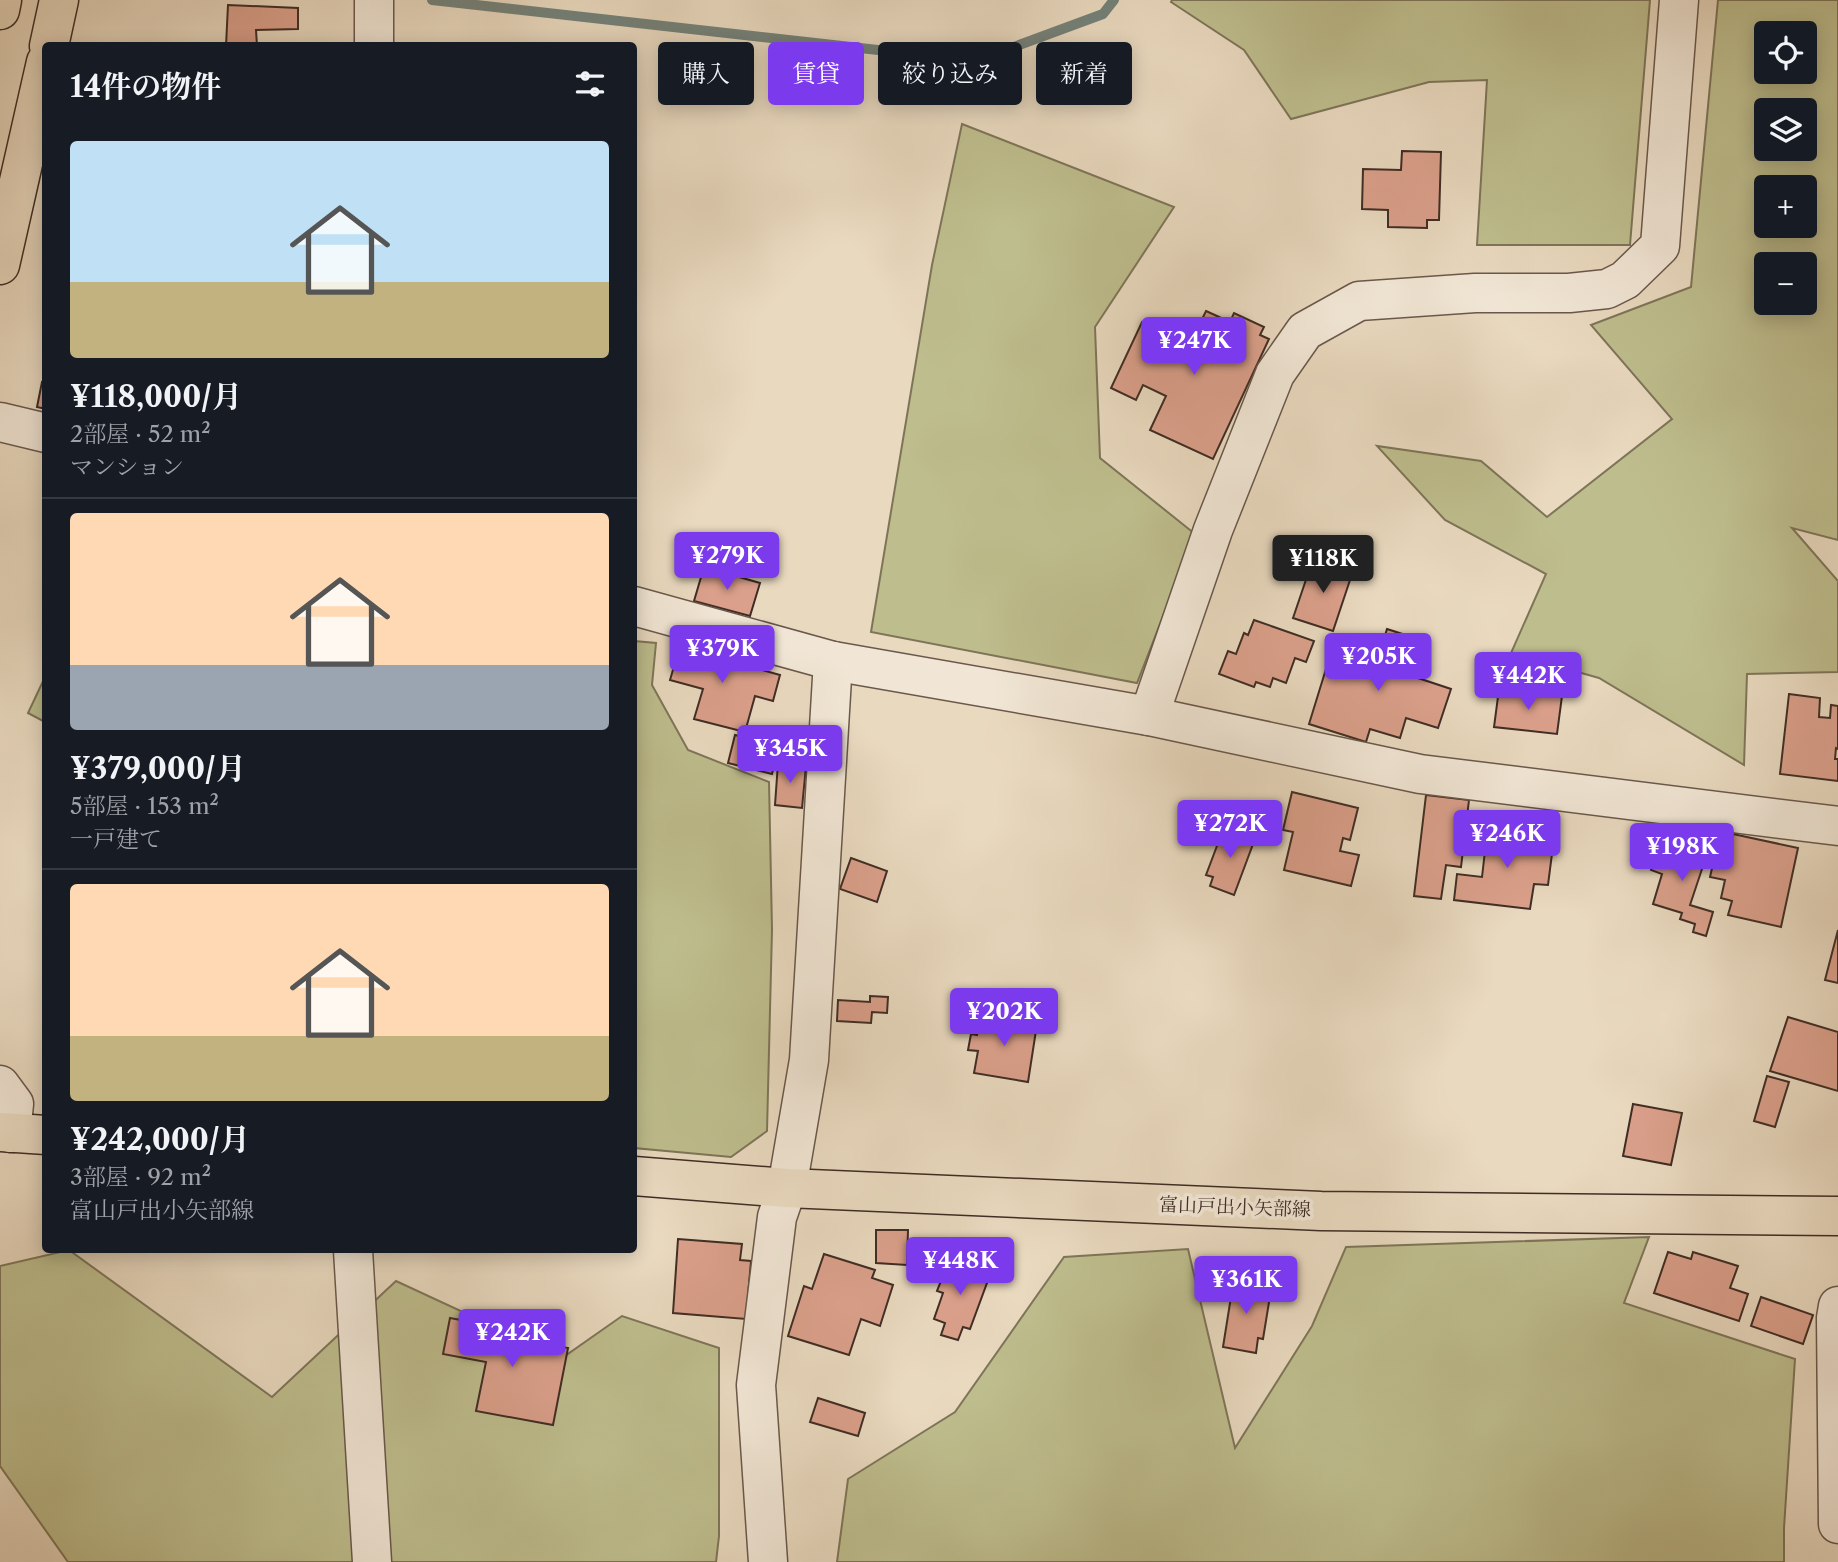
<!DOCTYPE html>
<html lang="ja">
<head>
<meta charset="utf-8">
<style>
  :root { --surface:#171b24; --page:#20242c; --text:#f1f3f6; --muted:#9ea1a6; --line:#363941; --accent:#7c3aed }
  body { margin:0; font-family:"Libre Caslon Text","Noto Serif JP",serif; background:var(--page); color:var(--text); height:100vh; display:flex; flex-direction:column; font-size:26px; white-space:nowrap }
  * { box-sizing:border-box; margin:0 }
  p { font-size:23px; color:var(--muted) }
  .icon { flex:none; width:38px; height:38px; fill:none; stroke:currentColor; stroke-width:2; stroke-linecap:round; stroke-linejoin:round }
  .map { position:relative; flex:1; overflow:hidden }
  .side { position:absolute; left:42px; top:42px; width:595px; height:1211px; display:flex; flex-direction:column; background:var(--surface); border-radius:7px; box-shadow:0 4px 18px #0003 }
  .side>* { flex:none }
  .top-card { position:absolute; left:658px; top:42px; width:665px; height:63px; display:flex; gap:14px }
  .buttons { position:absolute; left:1754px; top:21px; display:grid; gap:14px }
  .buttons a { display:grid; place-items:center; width:63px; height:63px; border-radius:7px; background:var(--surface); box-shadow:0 4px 18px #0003; font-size:35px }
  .price { position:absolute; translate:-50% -60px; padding:0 16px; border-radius:7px; background:var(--accent); color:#fff; font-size:23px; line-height:46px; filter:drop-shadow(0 2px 4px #0008) }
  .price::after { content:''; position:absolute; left:50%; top:42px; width:21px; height:16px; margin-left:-10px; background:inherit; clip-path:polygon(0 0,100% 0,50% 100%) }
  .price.selected { background:#222; color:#fff }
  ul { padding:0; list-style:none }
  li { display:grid; align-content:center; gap:14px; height:371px; padding:0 28px }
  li+li { border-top:2px solid var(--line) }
  li span { display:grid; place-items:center; height:217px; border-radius:7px; color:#555 }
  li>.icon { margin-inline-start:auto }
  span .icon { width:126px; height:126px; fill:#fffc; stroke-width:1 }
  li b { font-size:30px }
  h2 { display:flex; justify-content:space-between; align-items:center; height:84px; padding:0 28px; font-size:30px }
  .tag { padding:0 24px; border-radius:7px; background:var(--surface); box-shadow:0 4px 18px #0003; font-size:24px; line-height:63px }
  .tag.selected { background:var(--accent); color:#fff }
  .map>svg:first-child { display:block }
</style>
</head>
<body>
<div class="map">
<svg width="1838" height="1562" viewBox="0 0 1838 1562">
  <rect width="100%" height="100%" fill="#e9d9bf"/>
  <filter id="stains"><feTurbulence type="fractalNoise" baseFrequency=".00286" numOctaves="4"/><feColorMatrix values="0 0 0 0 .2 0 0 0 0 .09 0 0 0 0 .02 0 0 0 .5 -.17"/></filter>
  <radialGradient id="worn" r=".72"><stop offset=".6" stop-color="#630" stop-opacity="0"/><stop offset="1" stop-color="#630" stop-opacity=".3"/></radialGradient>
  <g fill="#bebd8d" stroke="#7e7559" stroke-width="2" fill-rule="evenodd">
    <polygon points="1172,0 1650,0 1630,245 1477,245 1487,80 1429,82 1291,119 1244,50 1171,2"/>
    <path d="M1718,0h120v540l-46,-12 46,53v91l-91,2 -3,91 -145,-87 -88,-25 35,-79 -101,-54 -68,-74 104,15 66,56 125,-98 -81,-94 100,-38zM1804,33v39h-38v-39zM1804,110v39h-38v-39zM1766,187h38v39h-38zM1804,264v39h-38v-39z"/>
    <polygon points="962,124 1174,207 1095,327 1100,458 1195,534 1137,683 871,632 932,265"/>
    <polygon points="634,641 656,643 652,685 688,750 769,782 772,930 767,1131 731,1157 634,1148"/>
    <polygon points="45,677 45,722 28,713"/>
    <polygon points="1649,1237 1624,1303 1795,1359 1784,1528 1784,1562 837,1562 848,1479 955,1412 1064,1257 1188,1249 1235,1448 1312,1326 1346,1247"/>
    <polygon points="69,1250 272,1397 396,1281 562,1358 622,1316 719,1348 719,1536 716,1562 68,1562 0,1466 0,1266"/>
  </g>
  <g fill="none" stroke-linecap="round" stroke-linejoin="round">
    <polyline stroke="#74827a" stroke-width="10" points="432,0 976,61 1103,14 1114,0"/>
  </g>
  <g fill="#dba08b" stroke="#3f2d25" stroke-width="2">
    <polygon points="228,5 298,8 298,29 256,30 257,46 226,46"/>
    <polygon points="1402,151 1441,152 1439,220 1427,220 1427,228 1388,227 1388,210 1362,209 1363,169 1401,170"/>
    <polygon points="1206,311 1230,322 1234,313 1264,327 1260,335 1269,339 1213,459 1150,430 1166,396 1143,385 1136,400 1111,388 1142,322 1190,344"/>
    <polygon points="42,382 46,383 46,409 37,407"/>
    <polygon points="1313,559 1353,571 1333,631 1293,618"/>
    <polygon points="704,567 760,583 750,616 694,601"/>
    <polygon points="1254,620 1314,641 1306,662 1295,658 1286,683 1273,678 1270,687 1256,682 1254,687 1219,674 1228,651 1236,654 1244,633 1248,635"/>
    <polygon points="1387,629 1421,640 1409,675 1451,689 1438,728 1406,718 1400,738 1370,729 1366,742 1309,724 1330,656 1368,667 1376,643 1382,645"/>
    <polygon points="682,639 721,650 719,658 780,675 773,701 755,696 745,732 694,719 703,689 670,680"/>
    <polygon points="1499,689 1562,696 1557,734 1494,727"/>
    <polygon points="1789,694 1820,698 1819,717 1830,718 1831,705 1838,706 1838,749 1836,748 1835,759 1838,759 1838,781 1780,774"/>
    <polygon points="735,735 779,746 772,774 728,763"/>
    <polygon points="778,763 806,766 802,808 775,805"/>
    <polygon points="1292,792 1358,808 1350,840 1343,838 1340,851 1359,855 1351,886 1284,870 1293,832 1283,830"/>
    <polygon points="1426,795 1469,800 1461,867 1446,865 1441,899 1414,896"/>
    <polygon points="1229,826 1256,836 1234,895 1210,886 1213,877 1206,875 1220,838 1224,840"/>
    <polygon points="1487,830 1554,838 1548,885 1534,884 1530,909 1454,900 1457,874 1482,877 1485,851 1471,850 1473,835 1486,836"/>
    <polygon points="1733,834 1798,848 1781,927 1728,915 1732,901 1721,898 1725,880 1710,877 1716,851 1728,854"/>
    <polygon points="1672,840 1708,851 1690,905 1713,912 1706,936 1693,932 1695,924 1680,919 1682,913 1653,904 1662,874 1651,870 1656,853 1667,857"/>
    <polygon points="851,858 887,871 877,902 840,889"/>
    <polygon points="1838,930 1838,983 1825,980"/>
    <polygon points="870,996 888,997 887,1013 872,1012 871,1023 837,1021 838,1000 870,1002"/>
    <polygon points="981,1014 1037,1024 1028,1082 974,1073 978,1051 968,1050 971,1034 977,1035"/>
    <polygon points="1788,1017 1838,1032 1838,1091 1770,1071"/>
    <polygon points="1767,1076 1789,1082 1775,1127 1754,1121"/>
    <polygon points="1633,1104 1682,1113 1671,1165 1623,1156"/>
    <polygon points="876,1230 908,1230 907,1265 876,1263"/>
    <polygon points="678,1239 742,1244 740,1260 751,1261 746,1319 673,1313"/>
    <polygon points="1668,1252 1691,1259 1693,1252 1738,1266 1730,1288 1748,1294 1739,1321 1654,1293"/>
    <polygon points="824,1254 875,1270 872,1278 893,1285 880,1326 861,1319 849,1355 788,1336 804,1286 812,1289"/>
    <polygon points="959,1260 991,1272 970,1329 963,1327 958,1340 941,1335 945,1323 934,1319 943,1293 937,1291 947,1266 956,1269"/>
    <polygon points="1234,1278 1265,1284 1263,1295 1270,1296 1263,1339 1258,1338 1256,1353 1223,1347"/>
    <polygon points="1761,1297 1813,1315 1803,1344 1751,1326"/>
    <polygon points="450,1318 553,1337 551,1345 568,1348 553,1425 476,1411 486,1362 443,1354"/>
    <polygon points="818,1398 865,1413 858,1436 810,1422"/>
  </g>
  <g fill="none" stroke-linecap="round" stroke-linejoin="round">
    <defs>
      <g id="minor">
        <polyline points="374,0 374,46"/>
        <polyline points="0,422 46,433"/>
        <polyline points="634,606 833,661 1149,716 1420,774 1838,826"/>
        <polyline points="1149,716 1213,530 1275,374 1305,331 1359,301 1475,293 1569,293 1607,289 1625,280 1660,246 1679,0"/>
        <polyline points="0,1085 14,1104 11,1133"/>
        <polyline points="353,1250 372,1562"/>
        <polyline points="1838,1306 1836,1318 1838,1524"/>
        <polyline points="768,1562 756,1385 777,1217 787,1188 809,1060 833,661"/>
      </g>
      <g id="major">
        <polyline points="0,10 2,0"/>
        <polyline points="49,46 59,0"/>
        <polyline points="0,265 46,62"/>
        <polyline points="0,1132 46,1135"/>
        <polyline points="634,1176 787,1188 1321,1211 1838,1216"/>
      </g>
    </defs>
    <use href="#minor" stroke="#6a584c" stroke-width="41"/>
    <use href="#major" stroke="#3f2d25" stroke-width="41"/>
    <use href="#minor" stroke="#f1e6d5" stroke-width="38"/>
    <use href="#major" stroke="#e9d9bf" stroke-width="38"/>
  </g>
  <g text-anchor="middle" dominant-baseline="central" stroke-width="7" stroke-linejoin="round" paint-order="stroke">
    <g font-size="19" fill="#3f2d25" stroke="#f1e6d5">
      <text transform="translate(1235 1207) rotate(2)">富山戸出小矢部線</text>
    </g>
  </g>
  <rect width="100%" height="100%" filter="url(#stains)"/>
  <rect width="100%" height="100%" fill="url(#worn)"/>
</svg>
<div class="buttons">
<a><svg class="icon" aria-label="locate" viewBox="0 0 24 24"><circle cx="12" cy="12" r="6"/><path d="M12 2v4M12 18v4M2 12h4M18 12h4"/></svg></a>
<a><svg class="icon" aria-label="layers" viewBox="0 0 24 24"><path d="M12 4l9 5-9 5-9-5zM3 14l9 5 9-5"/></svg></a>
<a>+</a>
<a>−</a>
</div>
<b class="price" style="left:1194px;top:377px">¥247K</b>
<b class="price" style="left:727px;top:592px">¥279K</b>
<b class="price selected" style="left:1323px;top:595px">¥118K</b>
<b class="price" style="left:722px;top:685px">¥379K</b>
<b class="price" style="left:1378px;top:693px">¥205K</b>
<b class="price" style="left:1528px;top:712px">¥442K</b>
<b class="price" style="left:790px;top:785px">¥345K</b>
<b class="price" style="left:1230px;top:860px">¥272K</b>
<b class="price" style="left:1507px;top:870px">¥246K</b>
<b class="price" style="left:1682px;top:883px">¥198K</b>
<b class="price" style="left:1004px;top:1048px">¥202K</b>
<b class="price" style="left:960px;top:1297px">¥448K</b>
<b class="price" style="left:1246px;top:1316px">¥361K</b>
<b class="price" style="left:512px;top:1369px">¥242K</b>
<div class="top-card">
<a class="tag">購入</a>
<a class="tag selected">賃貸</a>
<a class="tag">絞り込み</a>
<a class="tag">新着</a>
</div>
<section class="side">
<h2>14件の物件<svg class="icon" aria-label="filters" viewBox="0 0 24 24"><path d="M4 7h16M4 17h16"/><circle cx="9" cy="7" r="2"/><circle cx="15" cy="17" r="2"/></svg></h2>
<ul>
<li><span style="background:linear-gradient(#bfe0f5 65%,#c2b280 0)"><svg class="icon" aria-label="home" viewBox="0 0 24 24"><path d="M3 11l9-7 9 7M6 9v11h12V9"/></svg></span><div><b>¥118,000/月</b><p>2部屋 · 52 m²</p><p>マンション</p></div></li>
<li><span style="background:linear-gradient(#ffd9b3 70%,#9aa5b1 0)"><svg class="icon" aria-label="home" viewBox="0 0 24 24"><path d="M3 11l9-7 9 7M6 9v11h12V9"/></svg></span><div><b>¥379,000/月</b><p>5部屋 · 153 m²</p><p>一戸建て</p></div></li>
<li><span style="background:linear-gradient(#ffd9b3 70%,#c2b280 0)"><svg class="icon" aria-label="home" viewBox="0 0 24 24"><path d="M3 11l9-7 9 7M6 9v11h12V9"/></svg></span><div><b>¥242,000/月</b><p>3部屋 · 92 m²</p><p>富山戸出小矢部線</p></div></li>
</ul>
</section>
</div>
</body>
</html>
